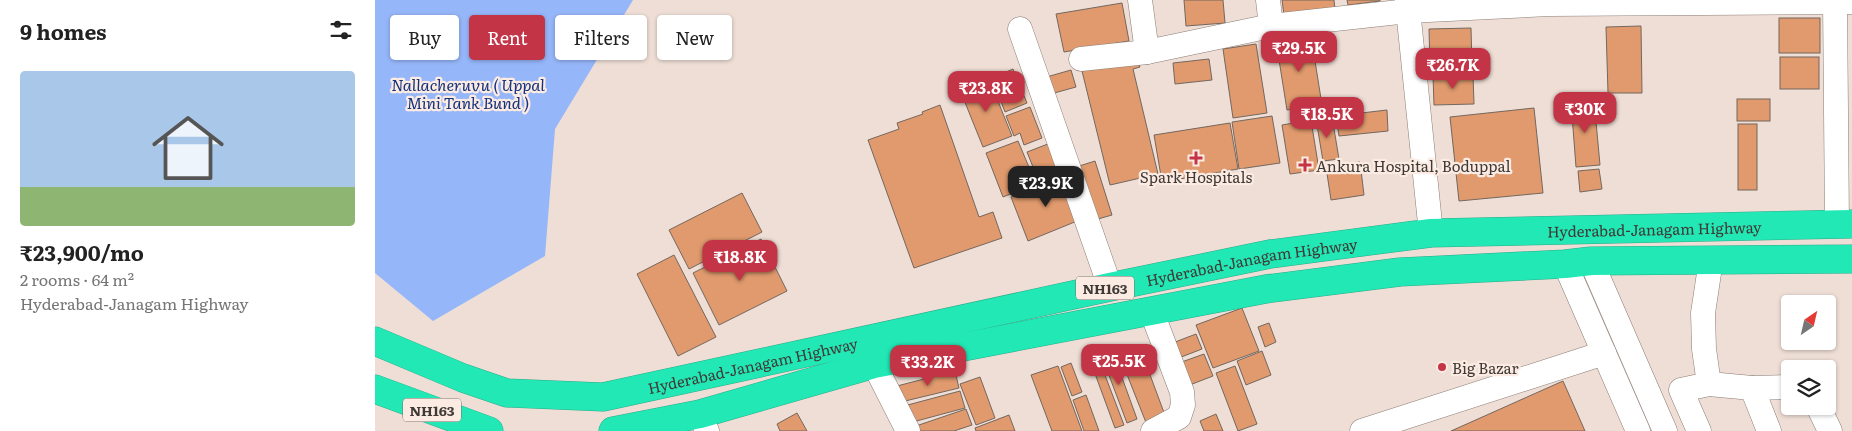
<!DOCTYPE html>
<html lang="en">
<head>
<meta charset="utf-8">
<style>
  :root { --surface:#fff; --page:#f6f6f6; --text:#222; --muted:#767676; --line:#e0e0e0; --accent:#c43447 }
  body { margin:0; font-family:Literata,serif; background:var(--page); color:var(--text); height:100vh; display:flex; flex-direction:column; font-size:19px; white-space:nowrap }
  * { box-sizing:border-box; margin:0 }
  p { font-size:16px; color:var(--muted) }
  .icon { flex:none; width:28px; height:28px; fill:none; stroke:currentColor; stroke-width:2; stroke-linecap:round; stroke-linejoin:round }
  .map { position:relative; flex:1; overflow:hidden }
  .sheet { display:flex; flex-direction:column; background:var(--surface); width:375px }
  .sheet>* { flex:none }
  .guide { position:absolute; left:15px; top:15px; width:475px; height:45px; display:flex; gap:10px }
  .needle { width:32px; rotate:34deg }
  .fabs { position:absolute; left:1406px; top:295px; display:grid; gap:10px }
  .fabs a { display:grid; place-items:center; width:55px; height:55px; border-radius:5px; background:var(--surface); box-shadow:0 1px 4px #0004; font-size:25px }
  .price { position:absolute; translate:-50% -42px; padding:0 11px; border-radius:10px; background:var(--accent); color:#fff; font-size:16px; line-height:32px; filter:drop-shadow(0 1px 2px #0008) }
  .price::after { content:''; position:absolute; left:50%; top:30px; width:15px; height:11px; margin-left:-8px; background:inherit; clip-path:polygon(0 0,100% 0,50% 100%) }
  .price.on { background:#222; color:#fff }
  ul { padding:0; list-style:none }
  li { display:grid; align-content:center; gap:10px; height:265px; padding:0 20px }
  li+li { border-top:1px solid var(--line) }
  li span { display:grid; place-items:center; height:155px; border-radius:5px; color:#555 }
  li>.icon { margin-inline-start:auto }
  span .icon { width:90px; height:90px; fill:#fffc; stroke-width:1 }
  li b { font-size:21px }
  h2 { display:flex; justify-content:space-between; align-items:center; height:60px; padding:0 20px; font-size:21px }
  .tag { padding:0 18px; border-radius:5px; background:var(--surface); box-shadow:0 1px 4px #0004; font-size:18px; line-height:45px }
  .tag.on { background:var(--accent); color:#fff }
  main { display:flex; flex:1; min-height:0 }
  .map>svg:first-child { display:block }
</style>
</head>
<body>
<main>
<section class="sheet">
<h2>9 homes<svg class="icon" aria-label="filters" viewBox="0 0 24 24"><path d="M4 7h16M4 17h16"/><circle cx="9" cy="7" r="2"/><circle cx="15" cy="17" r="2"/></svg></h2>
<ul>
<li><span style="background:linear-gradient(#a9c7e8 75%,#8fb573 0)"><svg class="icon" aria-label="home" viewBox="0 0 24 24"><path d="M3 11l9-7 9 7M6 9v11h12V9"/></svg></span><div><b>₹23,900/mo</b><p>2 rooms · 64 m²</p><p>Hyderabad-Janagam Highway</p></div></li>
</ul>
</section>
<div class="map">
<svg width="1477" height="431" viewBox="0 0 1477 431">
  <rect width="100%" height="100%" fill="#eeded5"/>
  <polygon fill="#95b6f9" points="0,0 258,0 180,129 170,256 58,321 0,273"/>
  <g fill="#e09a6d" stroke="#74675f">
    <polygon points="809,0 848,0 850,23 811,26"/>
    <polygon points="907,0 959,0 960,10 909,15"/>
    <polygon points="972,0 1005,0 1005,1 973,5"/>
    <polygon points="747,3 754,41 689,52 681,14"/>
    <rect x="1404" y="18" width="41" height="35"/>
    <polygon points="1266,26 1267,93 1233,93 1231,27"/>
    <polygon points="1096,28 1097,66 1055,67 1054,29"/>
    <polygon points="936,36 947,105 912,110 901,41"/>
    <polygon points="881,44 892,113 858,118 848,49"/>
    <rect x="1405" y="57" width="39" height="32"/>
    <polygon points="762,58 765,67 758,69 783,174 735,185 707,71"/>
    <polygon points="834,59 837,80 800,84 798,63"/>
    <polygon points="638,69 652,103 630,112 617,78"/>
    <polygon points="696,70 701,87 672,95 668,78"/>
    <polygon points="1098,75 1099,104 1059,105 1058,76"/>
    <polygon points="614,79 637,136 608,147 585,90"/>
    <rect x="1362" y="99" width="33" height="22"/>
    <polygon points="1219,100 1225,165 1201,167 1196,102"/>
    <polygon points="565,105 604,217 618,212 627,238 539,268 493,140 524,129 522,123 548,114 547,112"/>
    <polygon points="655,107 667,138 649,145 645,133 639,136 631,116"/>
    <polygon points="1159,108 1168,193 1084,201 1075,117"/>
    <polygon points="1012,110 1013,131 964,136 961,116"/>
    <polygon points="897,116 905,163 864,169 857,122"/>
    <polygon points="957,117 964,159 948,161 941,119"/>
    <polygon points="936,120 944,170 915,174 907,125"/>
    <polygon points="855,123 863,169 787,182 779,135"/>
    <rect x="1363" y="124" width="19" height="66"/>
    <polygon points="643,141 661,184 628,197 611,153"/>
    <polygon points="678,142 690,172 664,182 652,152"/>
    <polygon points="720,161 737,215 716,221 698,168"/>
    <polygon points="985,162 989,195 956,200 951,167"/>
    <polygon points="1224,169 1227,189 1205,192 1203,171"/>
    <polygon points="690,176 707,219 653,241 636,197"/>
    <polygon points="367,193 387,232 314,269 294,230"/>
    <polygon points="386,239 412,291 344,325 318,273"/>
    <polygon points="299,255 341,337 303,356 262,274"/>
    <polygon points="867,308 884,351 838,368 821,325"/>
    <polygon points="894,323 901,342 890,347 883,327"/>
    <polygon points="821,334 827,349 801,359 795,344"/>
    <polygon points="720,349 749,425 740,428 712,352"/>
    <polygon points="737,350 762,419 752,423 726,354"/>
    <polygon points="887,351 896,375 871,385 862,361"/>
    <polygon points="829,354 838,376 812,386 804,363"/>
    <polygon points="696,363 707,392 697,396 686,367"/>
    <polygon points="771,364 791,418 772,425 751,372"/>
    <polygon points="683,366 707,431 677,431 656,375"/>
    <polygon points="860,366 882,424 863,431 841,373"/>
    <polygon points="580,371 584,388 526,402 522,386"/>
    <polygon points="605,377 620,418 601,425 585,384"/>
    <polygon points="1188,381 1210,431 1076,431"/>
    <polygon points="585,391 590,408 534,423 529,406"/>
    <polygon points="711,395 724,431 709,431 698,400"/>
    <polygon points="591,409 597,425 579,431 539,431 538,427"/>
    <polygon points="422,413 432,431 405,431 402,424"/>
    <polygon points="841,414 848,431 829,431 825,421"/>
    <polygon points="634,415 640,431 601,431 600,428"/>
  </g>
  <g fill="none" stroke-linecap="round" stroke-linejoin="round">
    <defs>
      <g id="minor">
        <polyline points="765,0 772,52"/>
        <polyline points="893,0 896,26"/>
        <polyline points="1032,0 1056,233"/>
        <polyline points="1460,0 1462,224"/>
        <polyline points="645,29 735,287"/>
        <polyline points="706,59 772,52 896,26 1033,11 1174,4 1477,2"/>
        <polyline points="1216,261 1290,431"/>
        <polyline points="1190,264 1263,431"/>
        <polyline points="776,310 807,392 808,405 804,417 778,431"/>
        <polyline points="499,364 533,431"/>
        <polyline points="1334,384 1377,388 1415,387"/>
        <polyline points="1377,388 1394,431"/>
        <polyline points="1443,406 1455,431"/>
        <polyline points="325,414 332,431"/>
        <polyline points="987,431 1229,353"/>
        <polyline points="1324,431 1306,390 1334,384 1329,349 1328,313 1336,260"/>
      </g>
      <g id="highway">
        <path id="s1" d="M0,341l88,37 44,15 96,4 507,-110 160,-33 161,-21 421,-9"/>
        <polyline points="0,389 114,431"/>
        <polyline points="238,431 325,414 499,364 891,289 1025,272 1190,264 1216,261 1477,259"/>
      </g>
    </defs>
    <use href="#minor" stroke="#8b7d75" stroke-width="25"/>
    <use href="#highway" stroke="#2cab89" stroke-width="29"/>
    <use href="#minor" stroke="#fff" stroke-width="24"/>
    <use href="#highway" stroke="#22e8b5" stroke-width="28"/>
  </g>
  <g fill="#c43447" stroke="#fbebe2" stroke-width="2">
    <path d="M818.5 150.5h5v5h5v5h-5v5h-5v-5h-5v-5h5z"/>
    <path d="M927.5 157.5h5v5h5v5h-5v5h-5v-5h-5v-5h5z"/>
    <circle cx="1067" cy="367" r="5"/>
  </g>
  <g text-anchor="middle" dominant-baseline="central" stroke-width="4.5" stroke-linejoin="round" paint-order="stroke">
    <g fill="#fbebe2" stroke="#786f6a" stroke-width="1">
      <rect x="701" y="276.5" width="58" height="23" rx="4"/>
      <rect x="28" y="398.5" width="58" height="23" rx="4"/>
    </g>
    <g font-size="14" font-weight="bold" fill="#403a36">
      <text x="730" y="288">NH163</text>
      <text x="57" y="410">NH163</text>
    </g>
    <g font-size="15" fill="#403a36" stroke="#fbebe2" text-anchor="start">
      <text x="941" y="165">Ankura Hospital, Boduppal</text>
      <text x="821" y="176" text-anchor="middle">Spark Hospitals</text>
      <text x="1077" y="367">Big Bazar</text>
    </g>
    <g font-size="15" fill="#403a36" stroke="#fbebe2">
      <text stroke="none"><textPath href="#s1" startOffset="1306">Hyderabad-Janagam Highway</textPath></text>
      <text stroke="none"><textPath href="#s1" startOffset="901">Hyderabad-Janagam Highway</textPath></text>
      <text stroke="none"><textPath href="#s1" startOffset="391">Hyderabad-Janagam Highway</textPath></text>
    </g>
    <g font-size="16" font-style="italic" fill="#13317c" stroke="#fbebe2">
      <text x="93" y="84">Nallacheruvu ( Uppal<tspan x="93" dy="18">Mini Tank Bund )</tspan></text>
    </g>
  </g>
</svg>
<div class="fabs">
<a><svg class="needle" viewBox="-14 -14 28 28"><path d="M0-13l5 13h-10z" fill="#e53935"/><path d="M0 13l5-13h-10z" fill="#767676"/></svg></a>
<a><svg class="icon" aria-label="layers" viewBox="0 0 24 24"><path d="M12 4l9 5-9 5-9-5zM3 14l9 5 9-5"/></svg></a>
</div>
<b class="price" style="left:924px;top:73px">₹29.5K</b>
<b class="price" style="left:1078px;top:90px">₹26.7K</b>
<b class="price" style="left:611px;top:113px">₹23.8K</b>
<b class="price" style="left:1210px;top:134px">₹30K</b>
<b class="price" style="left:952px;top:139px">₹18.5K</b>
<b class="price on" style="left:671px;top:208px">₹23.9K</b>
<b class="price" style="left:365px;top:282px">₹18.8K</b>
<b class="price" style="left:744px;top:386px">₹25.5K</b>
<b class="price" style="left:553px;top:387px">₹33.2K</b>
<div class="guide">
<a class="tag">Buy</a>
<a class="tag on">Rent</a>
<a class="tag">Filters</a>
<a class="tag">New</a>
</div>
</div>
</main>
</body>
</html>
